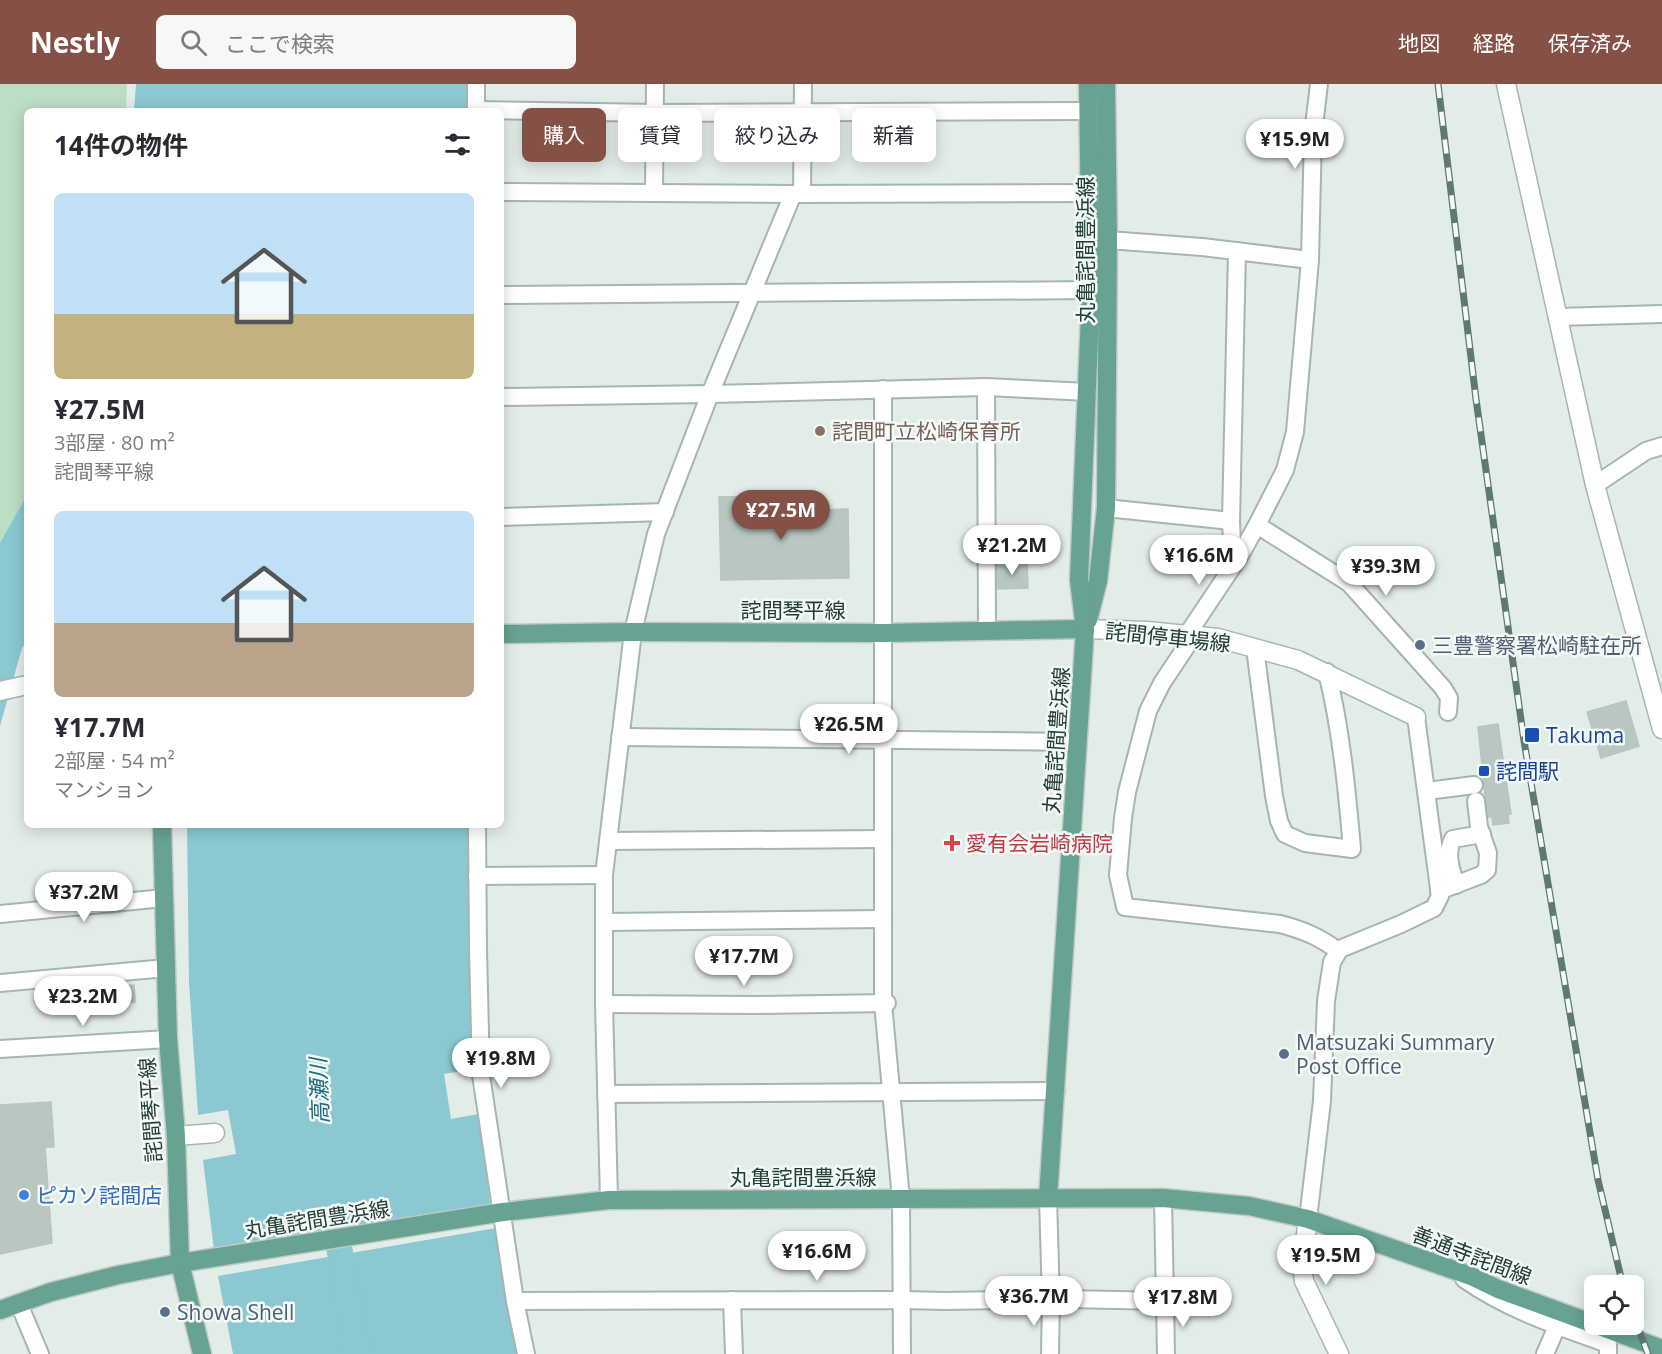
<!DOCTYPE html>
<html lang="ja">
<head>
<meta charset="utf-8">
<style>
  :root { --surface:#fff; --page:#f7f7f7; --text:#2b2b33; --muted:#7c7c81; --accent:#855045 }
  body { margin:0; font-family:"Open Sans","Noto Sans JP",sans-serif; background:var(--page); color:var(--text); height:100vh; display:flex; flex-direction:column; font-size:22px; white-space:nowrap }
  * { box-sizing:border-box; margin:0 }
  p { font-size:20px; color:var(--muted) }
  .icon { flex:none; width:33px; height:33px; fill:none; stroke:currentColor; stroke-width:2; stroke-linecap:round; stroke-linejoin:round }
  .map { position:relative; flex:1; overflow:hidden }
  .drawer { position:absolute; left:24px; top:24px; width:480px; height:720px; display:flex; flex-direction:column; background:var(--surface); border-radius:9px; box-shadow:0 3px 15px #0003 }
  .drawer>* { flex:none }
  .banner { position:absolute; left:522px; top:24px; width:570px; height:54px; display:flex; gap:12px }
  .tools { position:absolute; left:1584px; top:1191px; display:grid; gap:12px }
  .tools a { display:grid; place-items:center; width:60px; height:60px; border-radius:9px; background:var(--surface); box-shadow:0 3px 15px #0003; font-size:30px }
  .price { position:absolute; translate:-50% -51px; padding:0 14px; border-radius:21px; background:#fff; color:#222; font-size:20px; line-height:39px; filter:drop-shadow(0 2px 3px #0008) }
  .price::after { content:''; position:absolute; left:50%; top:36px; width:18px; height:14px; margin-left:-9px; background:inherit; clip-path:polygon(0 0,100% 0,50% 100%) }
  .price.active { background:var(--accent); color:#fff }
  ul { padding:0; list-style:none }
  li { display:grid; align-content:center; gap:12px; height:318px; padding:0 30px }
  li span { display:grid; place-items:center; height:186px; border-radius:9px; color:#555 }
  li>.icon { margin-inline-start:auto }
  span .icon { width:108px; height:108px; fill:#fffc; stroke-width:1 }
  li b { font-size:26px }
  h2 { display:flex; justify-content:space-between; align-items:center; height:72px; padding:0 30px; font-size:26px }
  .chip { padding:0 21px; border-radius:9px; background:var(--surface); box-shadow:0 3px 15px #0003; font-size:21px; line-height:54px }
  .chip.active { background:var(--accent); color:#fff }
  header { display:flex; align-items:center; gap:36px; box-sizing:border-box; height:84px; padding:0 30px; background:var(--accent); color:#fff }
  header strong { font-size:28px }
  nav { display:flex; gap:33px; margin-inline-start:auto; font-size:21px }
  .search { width:420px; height:54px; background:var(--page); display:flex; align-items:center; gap:15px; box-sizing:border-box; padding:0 21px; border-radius:9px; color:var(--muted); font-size:22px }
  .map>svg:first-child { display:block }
</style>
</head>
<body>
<header>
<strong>Nestly</strong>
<div class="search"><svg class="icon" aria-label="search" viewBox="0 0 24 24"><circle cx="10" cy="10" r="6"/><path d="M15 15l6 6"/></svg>ここで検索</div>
<nav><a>地図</a><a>経路</a><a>保存済み</a></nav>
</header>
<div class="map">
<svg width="1662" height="1270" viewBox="0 0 1662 1270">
  <rect width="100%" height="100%" fill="#e3ede8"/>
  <polygon fill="#bcdec4" points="0,0 127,0 126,27 27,27 27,414 0,464"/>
  <g fill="#8bc8d2">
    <polygon points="136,0 467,0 467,27 134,27"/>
    <polygon points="27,411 27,557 22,564 0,642 0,459"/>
    <polygon points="187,741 468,741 469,847 475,985 444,990 451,1035 478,1030 490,1120 214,1166 203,1076 236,1070 228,1026 198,1031 189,898"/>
    <polygon points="496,1144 517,1270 233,1270 218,1192"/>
  </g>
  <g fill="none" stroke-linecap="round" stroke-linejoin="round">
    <polyline stroke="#8bc8d2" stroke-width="26" points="333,1129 358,1270"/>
  </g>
  <g fill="#b8c8c1" stroke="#b5c6bf" stroke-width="1.5">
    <polygon points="771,412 772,427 848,425 849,494 721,496 719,413"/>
    <polygon points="1027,478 1028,504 997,505 997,479"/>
    <polygon points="1626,617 1639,662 1601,674 1587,628"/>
    <polygon points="1498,640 1511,730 1508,730 1509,739 1493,741 1492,733 1488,733 1485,711 1478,643"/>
    <polygon points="134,901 135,918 107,920 106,903"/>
    <polygon points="51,1018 54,1063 45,1063 52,1159 0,1170 0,1021"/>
  </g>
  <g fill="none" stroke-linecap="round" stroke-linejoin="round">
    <defs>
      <g id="minor">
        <path d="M1319,0l-6,50 -3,126 -15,172 -10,38 -28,55 -18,32 -52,78 -1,12 -24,36 -14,28 -21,81 -4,26 -5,57 7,32 155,17c23,6 40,13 58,27"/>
        <polyline points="476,26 655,29 1089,27"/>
        <polyline points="476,27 476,0"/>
        <polyline points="501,108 793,110 1103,109"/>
        <polyline points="654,109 655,0"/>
        <polyline points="802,110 803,0"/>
        <polyline points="1108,156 1202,163 1310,176"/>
        <polyline points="501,211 1091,206"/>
        <polyline points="1557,233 1662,230"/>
        <polyline points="986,303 987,546"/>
        <polyline points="883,305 883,919 901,1115 902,1270"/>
        <polyline points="501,313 710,310 986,303 1088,308"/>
        <polyline points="1595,401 1646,367 1662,362"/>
        <polyline points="1106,424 1231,437"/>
        <polyline points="501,433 665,428"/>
        <polyline points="1257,441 1349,499 1443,604 1449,614 1448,628"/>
        <polyline points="1233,482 1231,437 1237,167"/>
        <path d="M1255,564l19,148 5,25 6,13 20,9 47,6c-5,-59 -11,-120 -25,-177"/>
        <polyline points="620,653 1078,658"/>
        <polyline points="1427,707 1474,701"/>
        <polyline points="477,741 478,865 481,991 515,1217 526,1270"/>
        <polyline points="609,757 882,755"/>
        <polyline points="477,792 604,791"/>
        <path d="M1456,801c-5,-16 -11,-31 -3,-46l29,-5"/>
        <polyline points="1439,807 1481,791 1487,786 1488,769 1479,743 1476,717"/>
        <polyline points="0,830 164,814"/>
        <polyline points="604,838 883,835"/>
        <polyline points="0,899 166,884"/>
        <polyline points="604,920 755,921 887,919"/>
        <polyline points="0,965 168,955"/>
        <polyline points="606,1010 1056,1007"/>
        <polyline points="1048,1114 1051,1217 1050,1270"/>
        <polyline points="1163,1114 1166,1270"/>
        <polyline points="609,1116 604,920 604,791 633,548 656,450 710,310 793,110"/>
        <polyline points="1308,1135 1322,1017 1326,917 1332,878 1340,865 1401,840 1434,824 1440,812 1416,633"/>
        <path d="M1464,1195c44,31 93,47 144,65v10"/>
        <polyline points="732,1216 734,1270"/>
        <polyline points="515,1217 902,1216 945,1217 1067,1215 1166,1217"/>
        <polyline points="19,1220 40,1270"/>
        <polyline points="1545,1270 1557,1242"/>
      </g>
      <g id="tertiary">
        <polyline points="1506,0 1595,401 1662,645"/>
        <polyline points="176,1052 215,1049"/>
      </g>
      <g id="secondary">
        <polyline points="1085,545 1147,547 1218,554 1298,576 1416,633"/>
        <polyline points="0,607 27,601"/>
        <polyline points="1308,1135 1302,1180 1304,1197 1339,1270"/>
      </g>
      <g id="primary">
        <polyline points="1088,536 1098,497 1106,424 1108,156 1106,0"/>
        <polyline points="501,550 633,548 884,549 1085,545"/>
        <polyline points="162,741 168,955 176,1052 180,1179 202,1270"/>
        <polyline points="1048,1114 1085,545 1079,496 1091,206 1088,0"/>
        <polyline points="0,1226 51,1208 118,1191 180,1179 503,1128 609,1116 1163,1114 1249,1122 1308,1135 1471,1192 1498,1205 1662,1265"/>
      </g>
    </defs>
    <use href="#minor" stroke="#a5b5af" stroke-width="20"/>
    <use href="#tertiary" stroke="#a5b5af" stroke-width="21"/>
    <use href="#secondary" stroke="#a1b9b0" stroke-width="21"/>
    <use href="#primary" stroke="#c1c9c7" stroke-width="21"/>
    <use href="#minor" stroke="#fff" stroke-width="16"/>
    <use href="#tertiary" stroke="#fff" stroke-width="18"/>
    <use href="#secondary" stroke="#fff" stroke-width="18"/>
    <use href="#primary" stroke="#67a292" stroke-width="18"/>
    <defs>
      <g id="rail">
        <polyline points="1438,0 1476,315 1524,657 1598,1096 1623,1202"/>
        <polyline points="1634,1233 1648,1270"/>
      </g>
    </defs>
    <use href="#rail" stroke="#5d7a71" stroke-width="7"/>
    <use href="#rail" stroke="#f3f9f6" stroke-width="4.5" stroke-dasharray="14" stroke-linecap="butt"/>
  </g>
  <circle fill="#8d6e63" stroke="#f3f9f6" stroke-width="2" cx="820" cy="347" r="6"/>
  <g fill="#5c6f8a" stroke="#f3f9f6" stroke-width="2">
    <circle cx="1420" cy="561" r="6"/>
    <circle cx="1284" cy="970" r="6"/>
    <circle cx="165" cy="1228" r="6"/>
  </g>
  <g fill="#1a4fb4" stroke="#f3f9f6" stroke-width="2">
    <rect x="1524" y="643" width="16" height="16" rx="3"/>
    <rect x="1478" y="681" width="12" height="12" rx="3"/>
  </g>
  <path fill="#e0444e" stroke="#f3f9f6" stroke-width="2" d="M949 750h6v6h6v6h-6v6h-6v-6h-6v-6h6z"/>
  <circle fill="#3f7fe0" stroke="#f3f9f6" stroke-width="2" cx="24" cy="1111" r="6"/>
  <g text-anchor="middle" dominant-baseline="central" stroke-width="5" stroke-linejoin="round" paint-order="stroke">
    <g font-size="21" fill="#223e36" stroke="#f3f9f6">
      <text transform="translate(1085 166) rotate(-90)">丸亀詫間豊浜線</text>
      <text x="793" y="526">詫間琴平線</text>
      <text transform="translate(1168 553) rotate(6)">詫間停車場線</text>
      <text transform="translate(1056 656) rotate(-86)">丸亀詫間豊浜線</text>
      <text transform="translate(150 1026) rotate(-94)">詫間琴平線</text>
      <text x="803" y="1093">丸亀詫間豊浜線</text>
      <text transform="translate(317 1135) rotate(-9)">丸亀詫間豊浜線</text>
      <text transform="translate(1472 1171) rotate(21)">善通寺詫間線</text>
    </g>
    <g font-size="21" fill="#785e54" stroke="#f3f9f6" text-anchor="start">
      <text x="832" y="347">詫間町立松崎保育所</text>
    </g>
    <g font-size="21" fill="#4e5e75" stroke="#f3f9f6" text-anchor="start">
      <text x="1432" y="561">三豊警察署松崎駐在所</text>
      <text x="1296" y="958">Matsuzaki Summary<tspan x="1296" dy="24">Post Office</tspan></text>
      <text x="177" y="1228">Showa Shell</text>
    </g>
    <g font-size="21" fill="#164399" stroke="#f3f9f6" text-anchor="start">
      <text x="1546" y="651">Takuma</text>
      <text x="1496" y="687">詫間駅</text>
    </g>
    <g font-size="21" fill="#be3a42" stroke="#f3f9f6" text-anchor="start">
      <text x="966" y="759">愛有会岩崎病院</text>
    </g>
    <g font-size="21" fill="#366cbe" stroke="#f3f9f6" text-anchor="start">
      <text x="36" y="1111">ピカソ詫間店</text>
    </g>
    <g font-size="22" font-style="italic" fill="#1c6c7a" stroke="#f3f9f6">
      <text transform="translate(318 1007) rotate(-92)">高瀬川</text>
    </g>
  </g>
</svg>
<div class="tools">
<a><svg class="icon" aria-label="locate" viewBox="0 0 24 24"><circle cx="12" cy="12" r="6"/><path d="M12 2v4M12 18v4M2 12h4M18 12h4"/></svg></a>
</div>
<b class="price" style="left:1295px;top:86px">¥15.9M</b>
<b class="price active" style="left:781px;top:457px">¥27.5M</b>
<b class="price" style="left:1012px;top:492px">¥21.2M</b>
<b class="price" style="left:1199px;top:502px">¥16.6M</b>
<b class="price" style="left:1386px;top:513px">¥39.3M</b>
<b class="price" style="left:849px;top:671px">¥26.5M</b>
<b class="price" style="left:84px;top:839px">¥37.2M</b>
<b class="price" style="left:744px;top:903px">¥17.7M</b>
<b class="price" style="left:83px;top:943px">¥23.2M</b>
<b class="price" style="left:501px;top:1005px">¥19.8M</b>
<b class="price" style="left:817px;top:1198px">¥16.6M</b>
<b class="price" style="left:1326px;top:1202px">¥19.5M</b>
<b class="price" style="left:1034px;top:1243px">¥36.7M</b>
<b class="price" style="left:1183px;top:1244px">¥17.8M</b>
<div class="banner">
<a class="chip active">購入</a>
<a class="chip">賃貸</a>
<a class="chip">絞り込み</a>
<a class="chip">新着</a>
</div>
<section class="drawer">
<h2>14件の物件<svg class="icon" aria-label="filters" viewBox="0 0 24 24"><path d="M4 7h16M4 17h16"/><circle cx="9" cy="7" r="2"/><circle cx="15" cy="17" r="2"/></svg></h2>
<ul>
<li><span style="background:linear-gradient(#bfe0f5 65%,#c2b280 0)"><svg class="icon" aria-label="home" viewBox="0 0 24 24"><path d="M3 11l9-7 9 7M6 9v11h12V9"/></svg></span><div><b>¥27.5M</b><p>3部屋 · 80 m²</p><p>詫間琴平線</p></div></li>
<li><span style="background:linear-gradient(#bfe0f5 60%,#b9a48a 0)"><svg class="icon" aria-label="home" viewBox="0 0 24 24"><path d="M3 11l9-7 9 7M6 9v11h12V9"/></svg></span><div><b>¥17.7M</b><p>2部屋 · 54 m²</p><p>マンション</p></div></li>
</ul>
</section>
</div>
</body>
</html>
